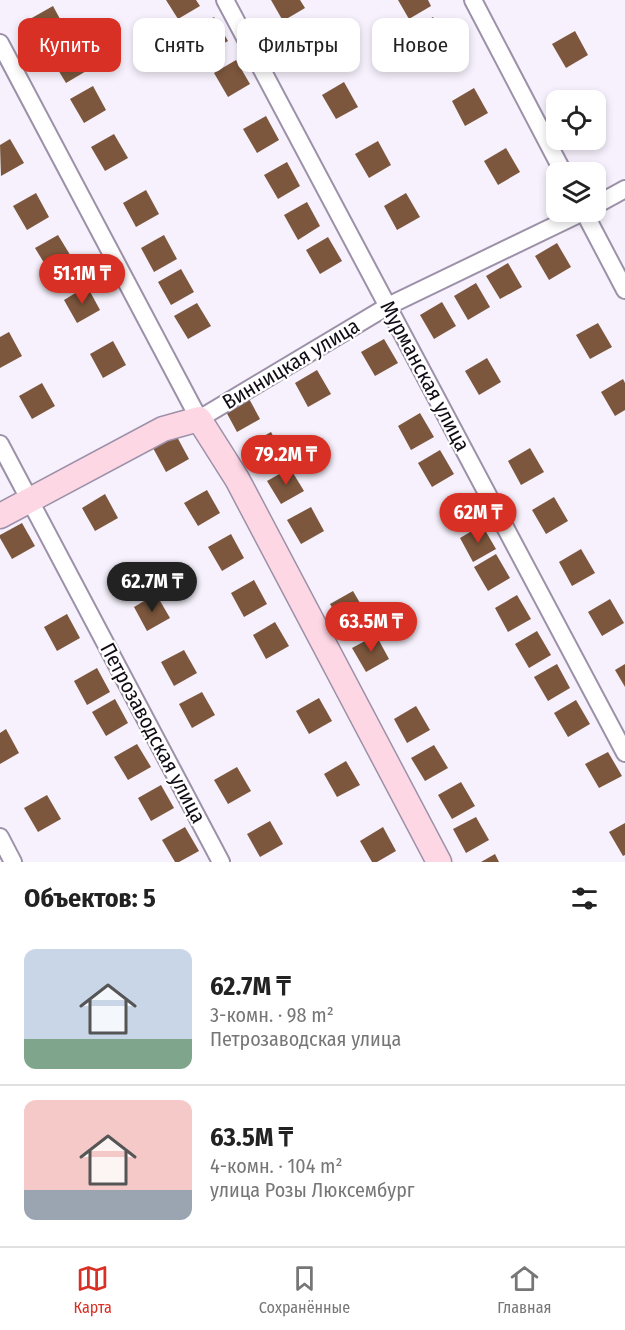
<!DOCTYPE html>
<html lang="ru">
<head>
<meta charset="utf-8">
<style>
  :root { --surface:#fff; --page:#f6f6f6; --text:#222; --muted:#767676; --line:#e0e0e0; --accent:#d93025 }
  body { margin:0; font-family:"Fira Sans Condensed",sans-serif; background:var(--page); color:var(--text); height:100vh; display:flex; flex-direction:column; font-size:22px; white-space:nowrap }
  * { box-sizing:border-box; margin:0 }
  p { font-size:20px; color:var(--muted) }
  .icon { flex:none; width:33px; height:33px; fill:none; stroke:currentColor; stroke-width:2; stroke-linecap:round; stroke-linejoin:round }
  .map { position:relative; height:862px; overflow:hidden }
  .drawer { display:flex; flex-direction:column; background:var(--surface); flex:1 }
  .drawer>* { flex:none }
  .banner { position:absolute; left:18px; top:18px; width:590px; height:54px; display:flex; gap:12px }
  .buttons { position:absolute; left:546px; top:90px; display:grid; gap:12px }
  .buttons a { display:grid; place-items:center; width:60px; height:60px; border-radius:12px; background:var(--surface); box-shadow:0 3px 9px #0003; font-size:30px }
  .price { position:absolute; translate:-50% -51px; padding:0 14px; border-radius:21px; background:var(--accent); color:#fff; font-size:20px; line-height:39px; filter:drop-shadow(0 2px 3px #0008) }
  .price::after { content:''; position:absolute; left:50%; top:36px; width:18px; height:14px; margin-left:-9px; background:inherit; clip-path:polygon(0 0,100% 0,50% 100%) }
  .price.on { background:#222; color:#fff }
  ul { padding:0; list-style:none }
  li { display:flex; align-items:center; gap:18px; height:150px; padding:0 24px }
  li+li { border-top:2px solid var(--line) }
  li span { display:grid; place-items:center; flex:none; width:168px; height:120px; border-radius:12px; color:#555 }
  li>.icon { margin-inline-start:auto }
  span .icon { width:72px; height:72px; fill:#fffc; stroke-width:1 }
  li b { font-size:26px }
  h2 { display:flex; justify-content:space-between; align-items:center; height:72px; padding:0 24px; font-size:26px }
  .tag { padding:0 21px; border-radius:12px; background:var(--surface); box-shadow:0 3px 9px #0003; font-size:21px; line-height:54px }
  .tag.on { background:var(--accent); color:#fff }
  .tab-bar { display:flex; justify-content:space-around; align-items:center; height:84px; border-top:2px solid var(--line); background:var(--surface); font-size:16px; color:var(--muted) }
  .tab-bar a { display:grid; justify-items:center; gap:3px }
  .tab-bar .on { color:var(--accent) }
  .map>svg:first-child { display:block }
</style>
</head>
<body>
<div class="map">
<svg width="625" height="862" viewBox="0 0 625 862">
  <rect width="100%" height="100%" fill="#f6f1fc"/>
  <g fill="#7c573d">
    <polygon points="166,0 196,0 200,6 178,19"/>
    <polygon points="271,0 300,0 305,8 283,21"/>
    <polygon points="398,0 428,0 431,6 409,19"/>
    <polygon points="53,6 66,30 43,43 30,19"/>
    <polygon points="214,17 228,41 205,54 191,30"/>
    <polygon points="433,17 447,41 425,54 411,30"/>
    <polygon points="575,31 588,55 566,68 552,44"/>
    <polygon points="320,33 334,57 312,70 298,46"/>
    <polygon points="75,47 88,70 66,83 52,60"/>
    <polygon points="236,60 250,84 228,97 214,73"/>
    <polygon points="344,82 358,107 336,119 322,95"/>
    <polygon points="93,86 106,110 84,123 70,99"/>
    <polygon points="474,88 488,113 465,126 452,101"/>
    <polygon points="266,116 279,140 257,153 243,129"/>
    <polygon points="114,134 128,158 105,171 91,147"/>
    <polygon points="10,139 24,163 1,176 0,145"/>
    <polygon points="378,141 391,165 369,178 355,154"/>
    <polygon points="506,148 520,172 498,185 484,161"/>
    <polygon points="287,162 300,186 278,199 264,175"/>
    <polygon points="146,190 159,214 136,227 123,203"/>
    <polygon points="36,193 49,217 27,230 13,206"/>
    <polygon points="406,193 420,217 397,230 384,206"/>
    <polygon points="307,202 320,226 298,240 284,215"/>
    <polygon points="58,235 72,258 49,271 35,248"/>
    <polygon points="164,235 177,259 154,272 141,248"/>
    <polygon points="328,237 342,261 320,274 306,250"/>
    <polygon points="557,243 571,267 549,280 535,256"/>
    <polygon points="508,263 522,287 500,299 486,276"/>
    <polygon points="181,269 194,292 171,305 158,282"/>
    <polygon points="476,283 490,307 468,320 454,296"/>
    <polygon points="87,286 100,310 77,323 64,300"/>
    <polygon points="442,302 456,326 434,339 420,315"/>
    <polygon points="197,303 211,326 188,339 174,316"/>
    <polygon points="598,323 612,347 590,359 576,335"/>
    <polygon points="9,332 22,356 0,368 0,337"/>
    <polygon points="384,339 398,363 375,376 361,352"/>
    <polygon points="113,341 126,365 103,378 90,354"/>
    <polygon points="487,358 501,382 479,395 465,371"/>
    <polygon points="317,370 331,394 308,407 295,383"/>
    <polygon points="623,379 625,383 625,410 615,416 601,392"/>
    <polygon points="42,383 55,406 32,419 19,396"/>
    <polygon points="247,395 260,419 237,432 224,408"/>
    <polygon points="420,413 434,437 411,450 398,426"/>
    <polygon points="271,432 284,456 262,469 248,445"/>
    <polygon points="176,435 189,459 166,472 153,448"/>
    <polygon points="530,448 544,472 521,485 508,461"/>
    <polygon points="440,450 454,474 432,487 418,463"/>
    <polygon points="290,468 304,491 281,504 267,481"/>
    <polygon points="207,490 220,513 198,526 184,503"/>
    <polygon points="105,494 118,518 95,531 82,508"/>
    <polygon points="554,497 568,521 546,534 532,510"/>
    <polygon points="311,507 324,531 301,544 287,520"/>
    <polygon points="22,523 35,546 12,559 0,538 0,535"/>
    <polygon points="482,525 496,549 473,562 460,538"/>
    <polygon points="231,534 244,558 222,571 208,547"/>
    <polygon points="581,549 595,573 572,586 559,562"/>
    <polygon points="496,554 510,578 488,591 474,567"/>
    <polygon points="254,580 267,604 244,617 231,593"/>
    <polygon points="353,591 367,615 344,628 330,604"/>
    <polygon points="156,594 170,618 147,631 134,607"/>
    <polygon points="517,595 531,619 508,632 495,608"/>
    <polygon points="610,599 624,623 602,636 588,612"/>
    <polygon points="67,614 80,638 57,651 44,627"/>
    <polygon points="275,622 289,646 266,659 253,635"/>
    <polygon points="537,631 551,655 529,668 515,644"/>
    <polygon points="376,635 389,659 366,672 352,648"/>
    <polygon points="184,650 197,673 174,686 161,662"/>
    <polygon points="557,664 570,688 548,701 534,677"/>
    <polygon points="625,664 625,687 615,670"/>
    <polygon points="97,668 110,692 87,705 74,681"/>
    <polygon points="202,692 215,715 192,728 179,704"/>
    <polygon points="319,698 332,721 309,734 296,711"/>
    <polygon points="115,699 128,723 106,736 92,712"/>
    <polygon points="576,700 590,724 568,737 554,713"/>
    <polygon points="416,706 430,730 407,743 394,719"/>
    <polygon points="6,729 19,753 0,764 0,733"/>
    <polygon points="137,744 151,767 128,780 114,757"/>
    <polygon points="434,745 448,768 425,781 411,758"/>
    <polygon points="608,752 622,776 599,788 585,764"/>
    <polygon points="346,761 360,785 337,797 324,774"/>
    <polygon points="237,767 251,791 228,804 214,780"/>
    <polygon points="461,782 475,806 452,819 438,795"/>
    <polygon points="161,785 174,808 151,821 138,798"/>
    <polygon points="47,795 61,819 38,832 24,808"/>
    <polygon points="476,817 489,840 466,853 453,829"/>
    <polygon points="270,821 283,844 260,857 247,834"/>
    <polygon points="625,823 625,855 623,856 609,832"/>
    <polygon points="185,827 199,851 179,862 175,862 162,840"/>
    <polygon points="383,827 396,851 377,862 372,862 360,841"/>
    <polygon points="495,854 499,862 481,862"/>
  </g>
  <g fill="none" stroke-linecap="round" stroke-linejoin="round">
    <defs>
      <g id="street">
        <polyline points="225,0 625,753"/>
        <polyline points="473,0 563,172"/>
        <polyline points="0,43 199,419 388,306 583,212"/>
        <polyline points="596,205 625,189"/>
        <polyline points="584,212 625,290"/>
        <polyline points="0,444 221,862"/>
        <polyline points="0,837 13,862"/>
      </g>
      <polyline id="secondary" points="0,516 163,429 199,419 237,479 439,862"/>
    </defs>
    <use href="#street" stroke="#9d91a9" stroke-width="20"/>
    <use href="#secondary" stroke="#9d91a9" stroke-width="27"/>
    <use href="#street" stroke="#fff" stroke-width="16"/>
    <use href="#secondary" stroke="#fed7e4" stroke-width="24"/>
  </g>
  <g text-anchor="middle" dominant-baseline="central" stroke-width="4.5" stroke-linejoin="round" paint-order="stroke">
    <g font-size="21" fill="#110c15" stroke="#fff">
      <text transform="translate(291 364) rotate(-31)">Винницкая улица</text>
      <text transform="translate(425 376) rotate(62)">Мурманская улица</text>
      <text transform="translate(153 733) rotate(62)">Петрозаводская улица</text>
    </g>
  </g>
</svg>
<div class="buttons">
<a><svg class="icon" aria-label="locate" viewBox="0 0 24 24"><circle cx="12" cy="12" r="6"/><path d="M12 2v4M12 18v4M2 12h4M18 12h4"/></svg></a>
<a><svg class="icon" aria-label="layers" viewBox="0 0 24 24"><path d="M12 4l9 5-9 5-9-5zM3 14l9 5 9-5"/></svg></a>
</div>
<b class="price" style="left:82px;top:305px">51.1M ₸</b>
<b class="price" style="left:286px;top:486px">79.2M ₸</b>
<b class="price" style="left:478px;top:544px">62M ₸</b>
<b class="price on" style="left:152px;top:613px">62.7M ₸</b>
<b class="price" style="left:371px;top:653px">63.5M ₸</b>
<div class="banner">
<a class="tag on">Купить</a>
<a class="tag">Снять</a>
<a class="tag">Фильтры</a>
<a class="tag">Новое</a>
</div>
</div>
<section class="drawer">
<h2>Объектов: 5<svg class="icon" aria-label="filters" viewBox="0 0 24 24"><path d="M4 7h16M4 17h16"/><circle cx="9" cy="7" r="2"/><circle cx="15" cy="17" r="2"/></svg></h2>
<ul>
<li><span style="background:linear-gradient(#c9d6e8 75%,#7fa58c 0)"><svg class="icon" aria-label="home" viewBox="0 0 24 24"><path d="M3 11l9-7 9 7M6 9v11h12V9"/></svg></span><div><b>62.7M ₸</b><p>3-комн. · 98 m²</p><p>Петрозаводская улица</p></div></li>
<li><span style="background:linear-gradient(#f6c9c9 75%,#9aa5b1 0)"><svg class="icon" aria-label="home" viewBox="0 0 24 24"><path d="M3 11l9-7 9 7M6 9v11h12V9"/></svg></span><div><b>63.5M ₸</b><p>4-комн. · 104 m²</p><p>улица Розы Люксембург</p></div></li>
</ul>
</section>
<nav class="tab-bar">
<a class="on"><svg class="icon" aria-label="map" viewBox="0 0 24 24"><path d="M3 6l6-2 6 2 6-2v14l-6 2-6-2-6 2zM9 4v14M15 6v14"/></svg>Карта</a>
<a><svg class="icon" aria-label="saved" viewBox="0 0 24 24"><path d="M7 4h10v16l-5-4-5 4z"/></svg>Сохранённые</a>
<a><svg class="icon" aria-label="home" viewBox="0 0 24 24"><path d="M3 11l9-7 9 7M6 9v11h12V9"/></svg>Главная</a>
</nav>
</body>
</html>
